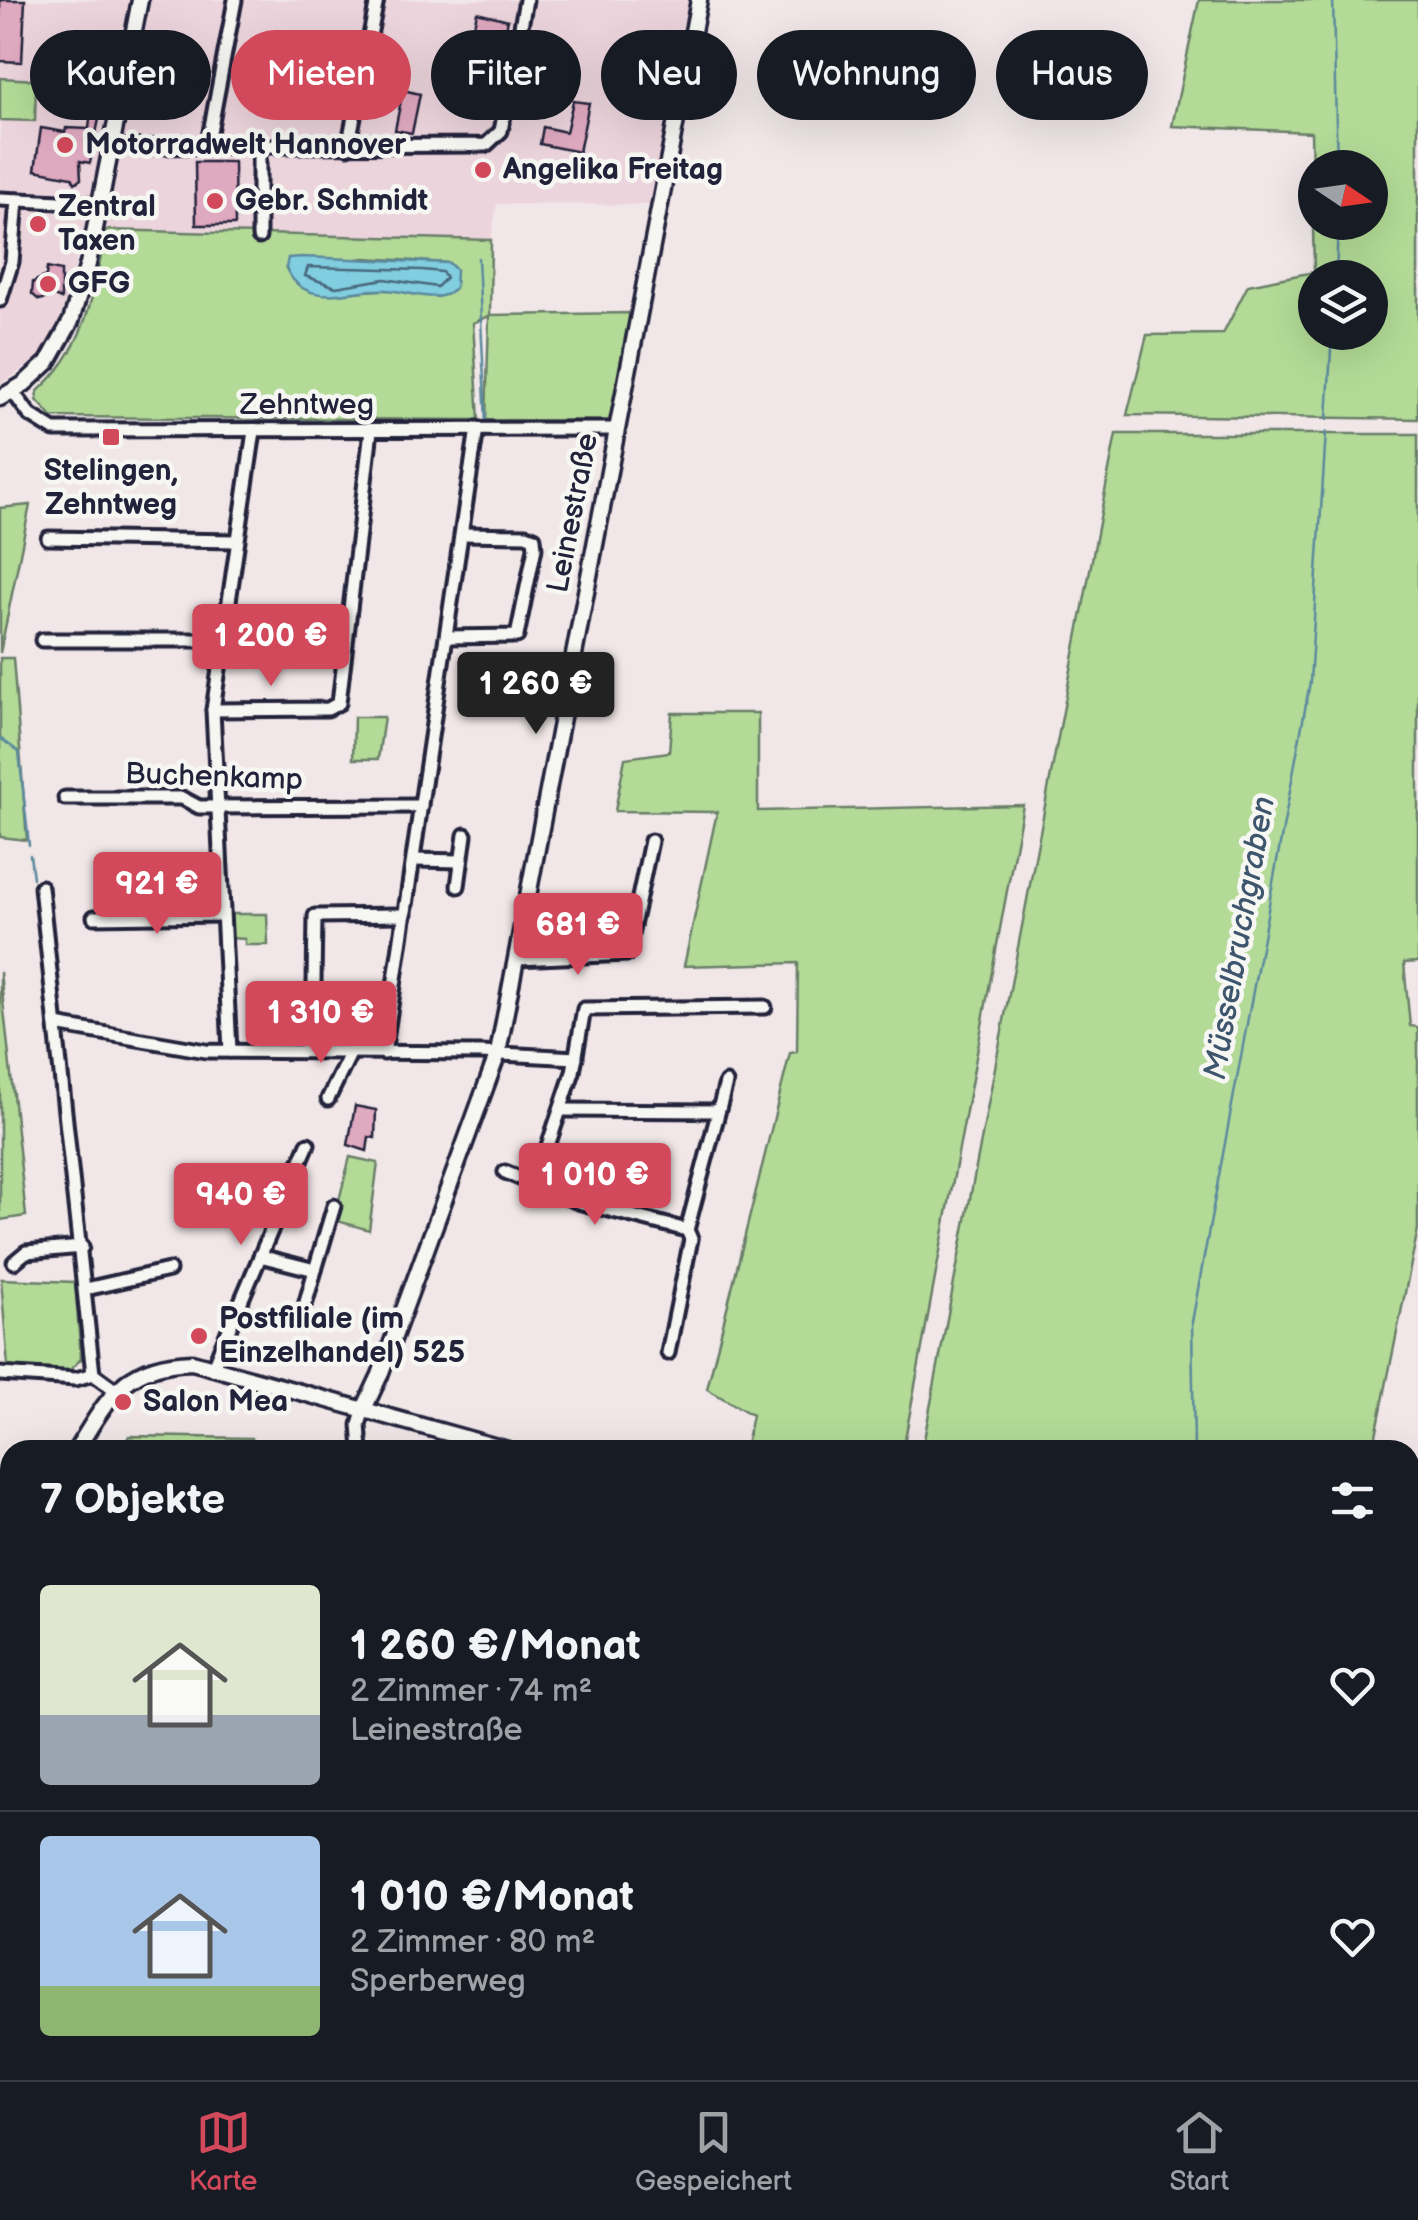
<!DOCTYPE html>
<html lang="de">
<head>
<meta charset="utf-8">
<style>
  :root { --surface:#171b24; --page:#20242c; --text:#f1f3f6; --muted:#9ea1a6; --line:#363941; --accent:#d1495b }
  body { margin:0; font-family:"Balsamiq Sans",sans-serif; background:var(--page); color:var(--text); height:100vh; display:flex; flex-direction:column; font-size:38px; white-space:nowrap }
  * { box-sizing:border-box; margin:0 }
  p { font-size:32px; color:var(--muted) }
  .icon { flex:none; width:55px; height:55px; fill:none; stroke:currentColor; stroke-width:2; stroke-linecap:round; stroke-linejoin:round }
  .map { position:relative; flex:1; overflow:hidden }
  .drawer { position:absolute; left:0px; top:1440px; width:1420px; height:640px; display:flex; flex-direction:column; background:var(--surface); border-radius:30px 30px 0 0; box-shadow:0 10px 40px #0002 }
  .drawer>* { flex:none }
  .top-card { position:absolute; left:30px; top:30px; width:1360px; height:90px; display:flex; gap:20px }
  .needle { width:65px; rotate:103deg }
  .controls { position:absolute; left:1298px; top:150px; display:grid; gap:20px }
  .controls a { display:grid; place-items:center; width:90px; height:90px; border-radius:50%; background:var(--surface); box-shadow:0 10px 40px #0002; font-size:50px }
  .price { position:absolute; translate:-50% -85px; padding:0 22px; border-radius:10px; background:var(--accent); color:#fff; font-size:32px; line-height:65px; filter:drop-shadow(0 2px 5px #0008) }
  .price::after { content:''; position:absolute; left:50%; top:60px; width:30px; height:22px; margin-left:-15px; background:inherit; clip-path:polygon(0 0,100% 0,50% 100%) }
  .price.current { background:#222; color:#fff }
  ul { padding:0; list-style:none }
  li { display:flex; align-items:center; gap:30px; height:250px; padding:0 40px }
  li+li { border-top:2px solid var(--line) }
  li span { display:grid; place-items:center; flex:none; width:280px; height:200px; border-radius:10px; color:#555 }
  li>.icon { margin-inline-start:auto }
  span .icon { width:120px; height:120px; fill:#fffc; stroke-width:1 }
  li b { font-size:42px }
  h2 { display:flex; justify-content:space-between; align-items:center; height:120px; padding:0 40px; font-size:42px }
  .pill { padding:0 35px; border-radius:45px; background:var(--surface); box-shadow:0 10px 40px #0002; font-size:35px; line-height:90px }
  .pill.current { background:var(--accent); color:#fff }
  .menu { display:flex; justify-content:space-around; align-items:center; height:140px; border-top:2px solid var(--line); background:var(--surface); font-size:28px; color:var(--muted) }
  .menu a { display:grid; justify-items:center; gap:5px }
  .menu .current { color:var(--accent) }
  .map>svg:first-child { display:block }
</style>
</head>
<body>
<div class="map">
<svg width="1418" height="2080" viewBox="0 0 1418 2080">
  <rect width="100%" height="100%" fill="#f1e7e8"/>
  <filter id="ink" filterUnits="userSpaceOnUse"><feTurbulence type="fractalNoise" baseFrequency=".01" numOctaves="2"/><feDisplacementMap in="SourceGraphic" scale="20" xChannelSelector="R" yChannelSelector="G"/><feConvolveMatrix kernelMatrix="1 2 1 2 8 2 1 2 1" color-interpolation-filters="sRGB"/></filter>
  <g filter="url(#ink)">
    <polygon fill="#ecd4dc" points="0,0 693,0 652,205 497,204 491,240 85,230 60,319 45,353 0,385"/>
    <g fill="#b3db97" stroke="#6a7e69" stroke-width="2.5" fill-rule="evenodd">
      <path d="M1199,0h219v419l-291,-4 20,-80 76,-1 25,-49 66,-13 -3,-140 -139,-6zM1315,168h55v54h-55zM1315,278h55v54h-55z"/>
      <polygon points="0,78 36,80 35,121 0,120"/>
      <path d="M106,230l385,10 -1,75 141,-2 -18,108 -127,-1 3,-104 -16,7 6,97 -427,-3 -15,-17 1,-9c49,-43 56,-100 68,-161zM365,258l84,5 7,7 -18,27c-18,-3 -38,-8 -57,-7 -33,0 -77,17 -95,-22z"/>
      <polygon points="1116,434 1418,434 1418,962 1404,963 1410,1026 1418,1027 1418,1229 1373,1450 922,1450"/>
      <polygon points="30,505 0,653 0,508"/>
      <polygon points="0,658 13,658 27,840 0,837"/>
      <polygon points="672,713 758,713 758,811 1023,805 903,1450 745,1450 752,1415 707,1389 790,1053 797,1052 798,963 684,966 717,812 615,811 625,758 669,752"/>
      <polygon points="354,717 384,717 378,759 353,759"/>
      <polygon points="229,914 267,914 268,945 245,945 245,939 229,938"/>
      <polygon points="0,972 26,1216 0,1220"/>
      <polygon points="350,1157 378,1163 369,1230 334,1220"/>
      <polygon points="1,1279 75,1282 81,1359 70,1370 8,1367"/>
      <polygon points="129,1436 252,1438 253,1450 121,1450"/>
      <polygon points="10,1751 10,1952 0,1956 0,1754"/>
      <polygon points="1410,1827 1418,1831 1418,2048 1410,2049"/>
      <polygon points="305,2070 538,2070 537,2080 253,2079"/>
      <polygon points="771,2070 1156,2070 1155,2080 760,2080 760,2076 769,2078"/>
      <polygon points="1157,2070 1283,2070 1284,2080 1194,2080"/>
    </g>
    <path fill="#81cee0" stroke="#5b899e" stroke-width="2.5" d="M302,257l147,6 7,7 -1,18c-14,18 -48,3 -68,2 -35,-3 -81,22 -101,-22l2,-10z"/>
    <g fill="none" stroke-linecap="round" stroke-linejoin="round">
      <polygon stroke="#48677d" stroke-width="2.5" points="308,267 423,270 442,272 446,278 437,287 385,279 336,287 305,276"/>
      <g stroke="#5b899e" stroke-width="2.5">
        <polyline points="1333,0 1337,168"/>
        <polyline points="478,258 486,423"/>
        <polyline points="1336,278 1338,222"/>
        <polyline points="1327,419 1332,332"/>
        <polyline points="0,738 19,752 29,845"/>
        <polyline points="30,855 33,878"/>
        <polyline points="35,902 38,923"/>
        <polyline points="39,930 40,943"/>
        <polyline points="41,950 45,986"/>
        <polyline points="46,993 48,1012"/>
        <polyline points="49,1025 55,1075"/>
        <polyline points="55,1082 58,1105"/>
        <polyline points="1194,1450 1192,1322 1310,682 1326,432"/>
        <polyline points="9,1567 10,1566"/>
        <polyline points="0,1581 1,1579"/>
        <polyline points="735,2070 745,2072"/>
        <polyline points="764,2078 771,2080"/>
        <polyline points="1154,2080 1155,2070"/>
      </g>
    </g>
    <g fill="#dfa9c0" stroke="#22223b" stroke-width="2.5">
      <polygon points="0,0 25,0 22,62 0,61"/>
      <polygon points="477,12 508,20 505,32 473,30"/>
      <polygon points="403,90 420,94 412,133 395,130"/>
      <polygon points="573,101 589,103 579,152 540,144 543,127 566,132"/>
      <polygon points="101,109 90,163 80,161 81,179 75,183 72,177 35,170 41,128 65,132 66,128 89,129 91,110"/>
      <polygon points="195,162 234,162 235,225 196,225"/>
      <polygon points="47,268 61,271 61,299 54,296 39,300 32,294 33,282 46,276"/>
      <polygon points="355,1106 376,1110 375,1138 369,1137 367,1151 348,1145"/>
    </g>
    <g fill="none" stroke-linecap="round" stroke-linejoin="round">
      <defs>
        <g id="minor">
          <polyline points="111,147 486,145 501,131 526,0"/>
          <polyline points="348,147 377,0"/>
          <polyline points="207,148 235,0"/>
          <polyline points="0,199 100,204"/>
          <polyline points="259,237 259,149"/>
          <polyline points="0,300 12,262 17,200"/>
          <polyline points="13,392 30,415 54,430 617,429"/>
          <polyline points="48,538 237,541"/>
          <polyline points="447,637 517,636 535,548 534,538 526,535 462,534"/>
          <polyline points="42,640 223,640"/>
          <polyline points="213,710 328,709 339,703 371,430"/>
          <polyline points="65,798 182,798 199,807 421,806"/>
          <polyline points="414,860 461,861"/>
          <polyline points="458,886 465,835"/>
          <polyline points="41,887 93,1374"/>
          <polyline points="94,917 220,915"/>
          <polyline points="517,959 627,954 651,841"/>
          <polyline points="56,1025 206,1051 481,1053 576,1058"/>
          <polyline points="313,1050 315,916 405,915"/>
          <polyline points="230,1051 213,710 254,431"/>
          <polyline points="384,1053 477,428"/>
          <polyline points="328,1099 351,1052"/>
          <polyline points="561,1110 718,1111"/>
          <polyline points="505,1172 578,1202 687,1230"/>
          <polyline points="535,1184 573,1072 584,1009 765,1007"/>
          <polyline points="260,1256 315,1270 334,1206"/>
          <polyline points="14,1262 26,1252 82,1247"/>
          <polyline points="86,1289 169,1270"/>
          <polyline points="306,1302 315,1270"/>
          <polyline points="668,1353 691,1239 687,1230 726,1083"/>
          <polyline points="213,1367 308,1144"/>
          <polyline points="0,1374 76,1379 93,1374 115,1390"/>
          <polyline points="361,1450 359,1425 364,1409"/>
          <polyline points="0,1699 10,1697"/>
          <polyline points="754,2070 755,2080"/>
        </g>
        <g id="tertiary">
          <polyline points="0,398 24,384 48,362 71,321 88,264 140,0"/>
          <polyline points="364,1409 380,1375 498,1053 699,0"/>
          <path d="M76,1450c33,-52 47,-86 116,-88l316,88"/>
          <polyline points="0,1567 10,1552"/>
          <polyline points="1410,1669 1418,1668"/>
        </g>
      </defs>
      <use href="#minor" stroke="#22223b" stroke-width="19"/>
      <use href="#tertiary" stroke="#22223b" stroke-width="21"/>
      <use href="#minor" stroke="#f6f6f2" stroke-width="11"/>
      <use href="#tertiary" stroke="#f6f6f2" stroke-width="14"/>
    </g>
  </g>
  <g fill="#d1495b" stroke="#f6f6f2" stroke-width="4">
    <circle cx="65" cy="145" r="10"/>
    <circle cx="483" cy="170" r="10"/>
    <circle cx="215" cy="201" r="10"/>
    <circle cx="38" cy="224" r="10"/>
    <circle cx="48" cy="284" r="10"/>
    <rect x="101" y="427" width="20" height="20" rx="5"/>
    <circle cx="199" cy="1336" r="10"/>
    <circle cx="123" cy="1402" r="10"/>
  </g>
  <g text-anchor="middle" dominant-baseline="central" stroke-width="9" stroke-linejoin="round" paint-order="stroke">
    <g font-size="30" font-weight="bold" fill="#22223b" stroke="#f6f6f2" text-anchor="start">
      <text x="85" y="145">Motorradwelt Hannover</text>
      <text x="503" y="170">Angelika Freitag</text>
      <text x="235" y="201">Gebr. Schmidt</text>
      <text x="58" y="207">Zentral<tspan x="58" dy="34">Taxen</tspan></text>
      <text x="68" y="284">GFG</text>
      <text x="111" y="471" text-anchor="middle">Stelingen,<tspan x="111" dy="34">Zehntweg</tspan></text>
      <text x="219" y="1319">Postfiliale (im<tspan x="219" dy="34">Einzelhandel) 525</tspan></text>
      <text x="143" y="1402">Salon Mea</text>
    </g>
    <g font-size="30" fill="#22223b" stroke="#f6f6f2">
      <text x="307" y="405">Zehntweg</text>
      <text transform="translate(573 513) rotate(-79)">Leinestraße</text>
      <text transform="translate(214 777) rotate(2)">Buchenkamp</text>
    </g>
    <g font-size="32" font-style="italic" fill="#3e566d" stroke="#f6f6f2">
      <text transform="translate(1240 938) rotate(-80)">Müsselbruchgraben</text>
    </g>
  </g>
</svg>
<div class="controls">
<a><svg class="needle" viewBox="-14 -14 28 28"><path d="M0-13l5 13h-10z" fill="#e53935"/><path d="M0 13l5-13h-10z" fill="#9ea1a6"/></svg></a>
<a><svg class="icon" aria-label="layers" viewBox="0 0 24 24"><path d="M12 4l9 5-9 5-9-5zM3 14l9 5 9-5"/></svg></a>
</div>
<b class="price" style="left:271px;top:689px">1 200 €</b>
<b class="price current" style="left:536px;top:737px">1 260 €</b>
<b class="price" style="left:157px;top:937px">921 €</b>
<b class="price" style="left:578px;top:978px">681 €</b>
<b class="price" style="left:321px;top:1066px">1 310 €</b>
<b class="price" style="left:595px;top:1228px">1 010 €</b>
<b class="price" style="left:241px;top:1248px">940 €</b>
<div class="top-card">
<a class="pill">Kaufen</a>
<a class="pill current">Mieten</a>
<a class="pill">Filter</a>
<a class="pill">Neu</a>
<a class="pill">Wohnung</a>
<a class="pill">Haus</a>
</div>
<section class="drawer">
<h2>7 Objekte<svg class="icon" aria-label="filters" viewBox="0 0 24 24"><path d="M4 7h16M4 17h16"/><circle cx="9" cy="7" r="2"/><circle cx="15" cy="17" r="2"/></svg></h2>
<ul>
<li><span style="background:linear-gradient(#dfe7d0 65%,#9aa5b1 0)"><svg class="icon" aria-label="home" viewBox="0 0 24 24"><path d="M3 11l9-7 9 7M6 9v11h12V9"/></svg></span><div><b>1 260 €/Monat</b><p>2 Zimmer · 74 m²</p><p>Leinestraße</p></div><svg class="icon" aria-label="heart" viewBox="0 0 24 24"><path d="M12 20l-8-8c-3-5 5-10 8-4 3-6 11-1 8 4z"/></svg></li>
<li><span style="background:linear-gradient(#a9c7e8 75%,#8fb573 0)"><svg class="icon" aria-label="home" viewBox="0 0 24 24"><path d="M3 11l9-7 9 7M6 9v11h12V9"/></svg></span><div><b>1 010 €/Monat</b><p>2 Zimmer · 80 m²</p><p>Sperberweg</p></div><svg class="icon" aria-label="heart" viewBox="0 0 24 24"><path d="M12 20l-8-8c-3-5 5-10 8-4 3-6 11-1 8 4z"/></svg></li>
</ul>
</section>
</div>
<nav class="menu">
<a class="current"><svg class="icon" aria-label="map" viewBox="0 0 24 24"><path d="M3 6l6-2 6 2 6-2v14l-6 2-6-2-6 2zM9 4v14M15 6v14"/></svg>Karte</a>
<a><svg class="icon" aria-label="saved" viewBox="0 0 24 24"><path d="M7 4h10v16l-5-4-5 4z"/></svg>Gespeichert</a>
<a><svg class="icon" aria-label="home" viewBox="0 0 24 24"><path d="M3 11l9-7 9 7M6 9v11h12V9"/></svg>Start</a>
</nav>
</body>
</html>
